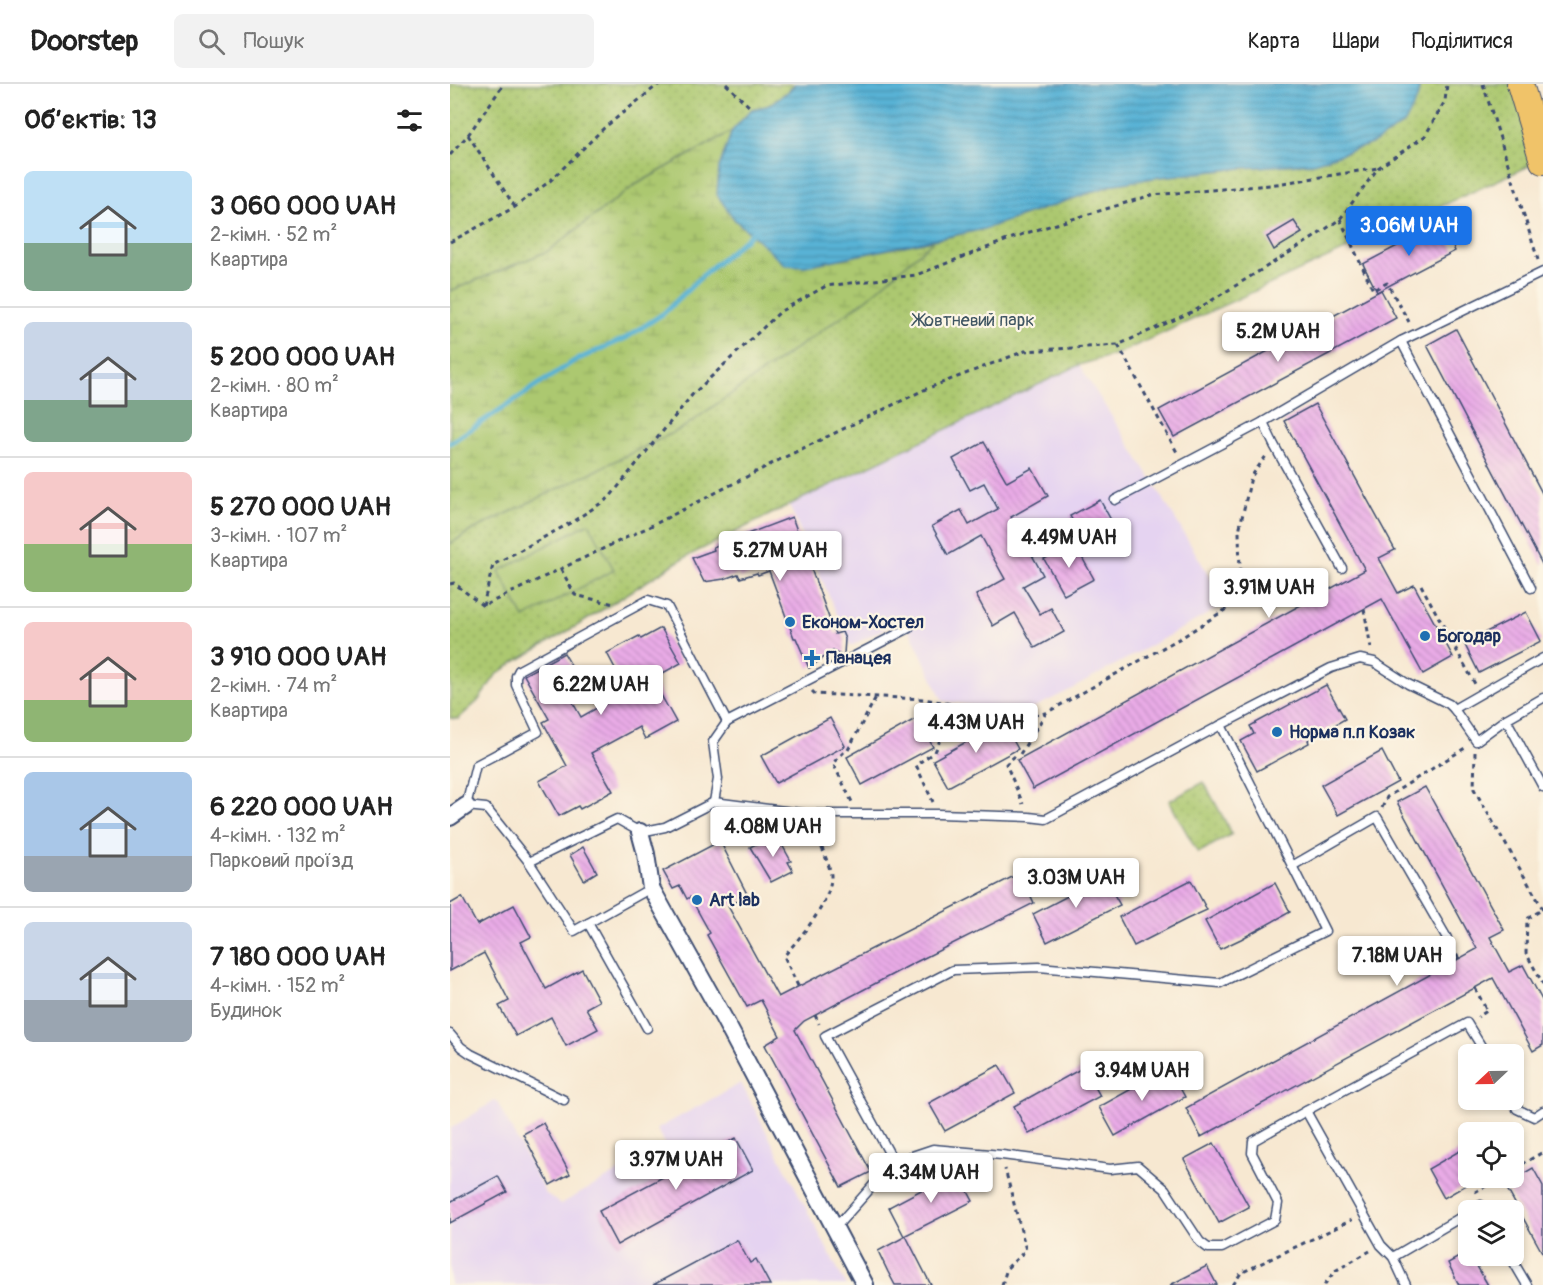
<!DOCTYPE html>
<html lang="uk">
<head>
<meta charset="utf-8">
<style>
  :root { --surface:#fff; --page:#f2f2f2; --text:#222; --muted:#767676; --line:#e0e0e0; --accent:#1a73e8 }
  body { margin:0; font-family:Pangolin,sans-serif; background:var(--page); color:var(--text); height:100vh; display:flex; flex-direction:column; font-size:22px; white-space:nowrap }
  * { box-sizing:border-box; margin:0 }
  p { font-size:20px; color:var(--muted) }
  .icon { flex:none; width:33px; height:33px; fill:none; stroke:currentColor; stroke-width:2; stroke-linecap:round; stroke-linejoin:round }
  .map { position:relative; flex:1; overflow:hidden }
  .details { display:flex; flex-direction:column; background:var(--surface); width:450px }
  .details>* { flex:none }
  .needle { width:39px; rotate:248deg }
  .controls { position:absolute; left:1008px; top:960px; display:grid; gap:12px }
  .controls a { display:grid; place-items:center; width:66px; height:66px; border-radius:9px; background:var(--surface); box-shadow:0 3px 9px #0003; font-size:30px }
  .price { position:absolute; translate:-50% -51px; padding:0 14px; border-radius:6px; background:#fff; color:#222; font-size:20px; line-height:39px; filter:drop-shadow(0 2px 3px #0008) }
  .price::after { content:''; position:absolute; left:50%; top:36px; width:18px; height:14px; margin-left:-9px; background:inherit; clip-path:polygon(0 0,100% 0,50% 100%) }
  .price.active { background:var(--accent); color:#fff }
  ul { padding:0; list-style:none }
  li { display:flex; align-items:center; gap:18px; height:150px; padding:0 24px }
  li+li { border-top:2px solid var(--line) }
  li span { display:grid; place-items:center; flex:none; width:168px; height:120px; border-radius:9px; color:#555 }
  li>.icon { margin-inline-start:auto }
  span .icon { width:72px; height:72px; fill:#fffc; stroke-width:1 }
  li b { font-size:26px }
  h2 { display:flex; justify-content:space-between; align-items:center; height:72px; padding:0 24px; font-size:26px }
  header { display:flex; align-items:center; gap:36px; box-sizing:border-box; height:84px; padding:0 30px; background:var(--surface); border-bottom:2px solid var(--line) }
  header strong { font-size:28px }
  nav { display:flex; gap:33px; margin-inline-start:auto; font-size:21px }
  .search { width:420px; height:54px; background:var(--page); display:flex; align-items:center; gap:15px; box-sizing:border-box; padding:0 21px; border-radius:9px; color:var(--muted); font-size:22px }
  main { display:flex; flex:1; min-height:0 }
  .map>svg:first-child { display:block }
</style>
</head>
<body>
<header>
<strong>Doorstep</strong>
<div class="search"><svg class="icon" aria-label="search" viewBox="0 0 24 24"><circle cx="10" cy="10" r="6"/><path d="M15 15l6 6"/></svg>Пошук</div>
<nav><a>Карта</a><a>Шари</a><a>Поділитися</a></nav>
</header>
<main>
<section class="details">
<h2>Об’єктів: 13<svg class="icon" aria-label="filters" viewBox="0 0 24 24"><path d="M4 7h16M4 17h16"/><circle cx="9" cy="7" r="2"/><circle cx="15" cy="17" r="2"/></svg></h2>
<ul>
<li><span style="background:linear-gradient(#bfe0f5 60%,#7fa58c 0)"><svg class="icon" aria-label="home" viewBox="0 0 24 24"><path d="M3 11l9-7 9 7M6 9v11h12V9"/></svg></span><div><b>3 060 000 UAH</b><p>2-кімн. · 52 m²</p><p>Квартира</p></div></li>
<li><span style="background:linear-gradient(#c9d6e8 65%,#7fa58c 0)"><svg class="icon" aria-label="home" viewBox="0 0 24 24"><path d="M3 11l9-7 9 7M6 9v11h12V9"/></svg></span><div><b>5 200 000 UAH</b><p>2-кімн. · 80 m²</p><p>Квартира</p></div></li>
<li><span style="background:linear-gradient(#f6c9c9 60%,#8fb573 0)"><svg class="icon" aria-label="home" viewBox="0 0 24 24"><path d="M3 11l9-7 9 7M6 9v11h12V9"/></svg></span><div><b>5 270 000 UAH</b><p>3-кімн. · 107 m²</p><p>Квартира</p></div></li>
<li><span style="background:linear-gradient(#f6c9c9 65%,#8fb573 0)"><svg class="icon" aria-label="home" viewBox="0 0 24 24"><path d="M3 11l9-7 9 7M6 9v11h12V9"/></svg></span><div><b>3 910 000 UAH</b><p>2-кімн. · 74 m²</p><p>Квартира</p></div></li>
<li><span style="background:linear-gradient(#a9c7e8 70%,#9aa5b1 0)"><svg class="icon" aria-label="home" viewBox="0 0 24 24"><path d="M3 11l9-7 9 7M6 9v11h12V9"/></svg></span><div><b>6 220 000 UAH</b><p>4-кімн. · 132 m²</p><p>Парковий проїзд</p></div></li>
<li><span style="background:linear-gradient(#c9d6e8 65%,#9aa5b1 0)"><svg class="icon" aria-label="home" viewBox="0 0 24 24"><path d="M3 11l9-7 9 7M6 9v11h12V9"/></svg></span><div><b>7 180 000 UAH</b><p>4-кімн. · 152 m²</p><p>Будинок</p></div></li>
</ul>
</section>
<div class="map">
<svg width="1093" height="1201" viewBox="0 0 1093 1201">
  <defs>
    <pattern id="wetland-marsh" width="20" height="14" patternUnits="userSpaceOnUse" patternTransform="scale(1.5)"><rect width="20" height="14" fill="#acc86f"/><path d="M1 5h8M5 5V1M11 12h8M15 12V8" fill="none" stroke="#93ac63"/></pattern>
    <pattern id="park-dots" width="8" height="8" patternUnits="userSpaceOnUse" patternTransform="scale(1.5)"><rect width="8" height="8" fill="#acc86f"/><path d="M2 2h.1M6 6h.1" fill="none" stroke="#93ac63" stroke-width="1.8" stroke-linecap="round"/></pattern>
    <pattern id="water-rules" width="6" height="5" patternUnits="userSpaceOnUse" patternTransform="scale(1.5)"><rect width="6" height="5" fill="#58b2d5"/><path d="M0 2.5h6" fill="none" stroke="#4891b0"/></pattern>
    <pattern id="building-back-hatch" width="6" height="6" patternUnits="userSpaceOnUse" patternTransform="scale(1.5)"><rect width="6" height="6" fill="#e9abe6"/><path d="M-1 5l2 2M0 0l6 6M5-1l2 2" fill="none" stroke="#c793c8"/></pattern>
  </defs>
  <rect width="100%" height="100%" fill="#fcf5e5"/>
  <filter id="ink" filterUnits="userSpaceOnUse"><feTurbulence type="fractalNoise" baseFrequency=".0167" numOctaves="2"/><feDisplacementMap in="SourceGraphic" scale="12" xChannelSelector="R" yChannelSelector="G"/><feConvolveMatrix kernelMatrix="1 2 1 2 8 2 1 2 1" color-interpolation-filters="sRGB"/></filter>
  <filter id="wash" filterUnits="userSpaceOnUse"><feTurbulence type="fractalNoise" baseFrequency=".008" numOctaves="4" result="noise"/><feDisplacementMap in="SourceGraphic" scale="24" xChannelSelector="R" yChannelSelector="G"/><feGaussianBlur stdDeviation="1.35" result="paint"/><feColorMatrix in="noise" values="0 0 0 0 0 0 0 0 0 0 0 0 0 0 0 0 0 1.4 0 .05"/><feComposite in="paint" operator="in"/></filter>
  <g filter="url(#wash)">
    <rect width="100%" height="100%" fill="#f7e8d1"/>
    <g fill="#e5d3f1">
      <polygon points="629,281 702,396 776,520 618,607 573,629 493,617 454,534 401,562 339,421"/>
      <polygon points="291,999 396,1201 0,1201 0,1045 46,1016 95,1109 111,1120 215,1062 207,1045"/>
    </g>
    <polygon fill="url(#wetland-marsh)" stroke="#647c66" stroke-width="1.5" points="282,47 269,84 285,136 307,155 355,182 484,156 417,215 231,345 21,447 0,460 0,207 98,167 185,101"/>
    <g fill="url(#park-dots)" stroke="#647c66" stroke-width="1.5">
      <polygon points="0,0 345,0 339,7 317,22 302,25 282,47 185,101 98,167 0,207"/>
      <polygon points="970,0 1070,0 1092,76 667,270 629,281 339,421 232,475 130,540 65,578 46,591 28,617 8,635 0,634 0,460 21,447 231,345 417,215 484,156 534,145 665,100 710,93 791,84 863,79 924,59 967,15"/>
      <polygon points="754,698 782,750 748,769 719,717"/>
    </g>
    <polygon fill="#acc86f" stroke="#647c66" stroke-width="1.5" points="139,439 164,486 74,534 49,487"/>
    <polygon fill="url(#water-rules)" stroke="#3a709a" stroke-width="1.5" points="345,0 970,0 967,15 955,39 924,59 863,79 791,84 710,93 665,100 534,145 355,182 335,181 307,155 285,136 267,111 269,84 282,47 302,25 317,22 339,7"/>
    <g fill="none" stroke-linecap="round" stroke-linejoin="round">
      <polyline stroke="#58b2d5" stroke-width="5" points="0,359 124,277 176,254 214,229 254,190 307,145"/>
    </g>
    <g id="blocks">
      <g fill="url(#building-back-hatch)">
        <polygon points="844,137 852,149 824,166 817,153"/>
        <polygon points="991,139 1005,167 927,208 913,180"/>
        <polygon points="931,206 946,234 724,353 709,326"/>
        <polygon points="1006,245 1093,411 1093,482 977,261"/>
        <polygon points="865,320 945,466 929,474 948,509 964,501 1003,573 973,590 932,515 583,705 567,676 915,486 834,337"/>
        <polygon points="534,358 557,398 582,384 598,412 561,433 593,491 573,502 590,530 601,524 614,548 585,564 565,529 543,542 526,511 555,495 531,452 498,471 482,442 511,426 519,441 548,425 534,399 520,406 503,375"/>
        <polygon points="650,416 667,447 629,468 617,446 625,441 620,432"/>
        <polygon points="342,433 385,550 392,548 395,555 394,570 392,572 383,567 359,584 346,554 344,554 319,487 308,491 307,489 290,494 288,490 274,495 254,498 242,474 264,466 263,463"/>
        <polygon points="624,459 644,495 614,511 594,475"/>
        <polygon points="1076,528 1091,557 1029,589 1014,559"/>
        <polygon points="211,544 231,579 202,595 226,638 195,655 189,643 141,669 163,707 130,725 128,722 109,732 89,697 117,682 93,638 99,635 74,591 114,569 129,595 114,603 131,633 177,607 157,569 189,552 191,555"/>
        <polygon points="876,601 895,635 858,656 859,659 807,687 791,657 804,650 800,642"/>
        <polygon points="380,634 395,662 326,699 311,672"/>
        <polygon points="467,634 483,663 412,701 397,673"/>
        <polygon points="553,638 568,665 498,703 483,676"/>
        <polygon points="932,667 948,698 888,731 871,701"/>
        <polygon points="975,703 1054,846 1040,853 1059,888 1073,881 1093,918 1093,961 1083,967 1043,894 751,1053 736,1024 1027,865 947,718"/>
        <polygon points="326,750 341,777 338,778 343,787 321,798 300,763"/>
        <polygon points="270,757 298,812 278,822 328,913 570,789 584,819 464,879 354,937 345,946 421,1088 391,1103 315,961 330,952 311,916 297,923 257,851 260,849 240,813 237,815 230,802 223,805 213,787"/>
        <polygon points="133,763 147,788 134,796 120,771"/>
        <polygon points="654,793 670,821 597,858 583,830"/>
        <polygon points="741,796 757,826 737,835 684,862 669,833"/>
        <polygon points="825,799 840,828 791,855 770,865 755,837"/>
        <polygon points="12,813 27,841 64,821 81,853 71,858 96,905 132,885 149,917 136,924 148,945 116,962 101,933 66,952 49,922 59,917 34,869 0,887 0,820"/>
        <polygon points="549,981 565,1009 495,1047 479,1019"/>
        <polygon points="634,983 650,1012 579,1050 564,1022"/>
        <polygon points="719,984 735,1013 665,1052 649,1023"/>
        <polygon points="93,1039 120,1090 100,1101 73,1050"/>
        <polygon points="286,1054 303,1086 167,1161 149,1127"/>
        <polygon points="764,1059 799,1123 769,1139 734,1075"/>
        <polygon points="1018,1062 1018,1100 994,1114 978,1085"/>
        <polygon points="1083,1084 1093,1102 1093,1170 1051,1094 1066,1094"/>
        <polygon points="507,1087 523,1117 454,1152 439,1123"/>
        <polygon points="48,1092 57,1108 0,1139 0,1118"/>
        <polygon points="456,1152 481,1201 445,1201 438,1188 428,1167"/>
        <polygon points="287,1156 300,1179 306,1175 320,1201 203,1201"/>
        <polygon points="1018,1168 1018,1172 1021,1172 1038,1201 1009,1201 998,1179"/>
        <polygon points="757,1182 767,1201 720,1201"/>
      </g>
    </g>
  </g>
  <g filter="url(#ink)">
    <use href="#blocks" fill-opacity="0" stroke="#3c4b6f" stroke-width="1.5"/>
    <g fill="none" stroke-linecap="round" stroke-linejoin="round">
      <defs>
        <g id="lane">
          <polyline points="951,257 1081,504"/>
          <polyline points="813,338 824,361 892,484"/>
          <polyline points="665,416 813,338 951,257 1093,188"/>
          <polyline points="1004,625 1093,574"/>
          <polyline points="1056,635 1093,703"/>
          <polyline points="277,638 217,522 198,516 69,586 66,592 66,601 88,648 26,681 16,722 36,724 79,778 167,735 190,748 215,743 264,718 359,730 488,730 579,733 596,735 771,641 881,584 910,575 924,578 958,600 999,620 1004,625 1026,657 1056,635 1093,614"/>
          <polyline points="264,718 268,695 263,658 277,638 459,544"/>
          <polyline points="79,778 124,847 201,804"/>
          <polyline points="842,782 927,733 997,854"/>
          <polyline points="138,839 197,944"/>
          <polyline points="0,950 11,963 21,970 114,1016"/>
          <polyline points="1062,1016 1067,1025 1084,1033 1093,1027"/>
          <polyline points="856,1027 931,1161 943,1173 956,1201"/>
          <polyline points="444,1078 483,1065 552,1071 660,1085 688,1082 715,1105 750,1158 758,1164 772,1164 825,1136 828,1119 802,1069 803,1057 856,1027 1017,939 1036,970"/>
          <polyline points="1022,1126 1031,1121 1034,1126"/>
          <polyline points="385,1144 444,1078 375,952 503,886 589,883 770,899 875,847 771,641"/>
          <polyline points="1060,1172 1077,1201"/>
          <polyline points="943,1173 1018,1129"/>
        </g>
        <g id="street">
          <polyline points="0,733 16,722"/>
          <polyline points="190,748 196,770 201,804 273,933 415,1201"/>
        </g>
        <polyline id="primary" points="1070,0 1093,77"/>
      </defs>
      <use href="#lane" stroke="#3c4b6f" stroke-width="11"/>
      <use href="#street" stroke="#3c4b6f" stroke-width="20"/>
      <use href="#primary" stroke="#3c4b6f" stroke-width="28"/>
      <g stroke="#3c4b6f" stroke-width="3" stroke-dasharray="4.5 4.5" stroke-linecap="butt">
        <polyline points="276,0 302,25"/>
        <polyline points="1033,0 1088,176"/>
        <polyline points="18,51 65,123"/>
        <polyline points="0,71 18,51 54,0"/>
        <polyline points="890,135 923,206 937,199 959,238"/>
        <polyline points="0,158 65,123 100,97 154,44 209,0"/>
        <polyline points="668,261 728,370"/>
        <polyline points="111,485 125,511 164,520"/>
        <polyline points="0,500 4,499 33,522 207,439 333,374 476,305 575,267 668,261 746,226 863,154 890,135 928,84 975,52 995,17 997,0"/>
        <polyline points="971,501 1025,600"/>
        <polyline points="33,522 43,481 122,438 159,414 242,311 331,227 376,202 466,191 573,150 702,111 820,101 928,84"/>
        <polyline points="914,525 921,564"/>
        <polyline points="362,607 365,610 474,615 573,633 596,629 734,552 781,522 790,491 789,447 801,393 816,372"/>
        <polyline points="398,666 426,613"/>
        <polyline points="394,668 383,679 402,718"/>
        <polyline points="485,668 504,622"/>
        <polyline points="1025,668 1024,705 1093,825 1077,835 1076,869 1093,900"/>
        <polyline points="570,670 596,629"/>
        <polyline points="480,671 466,681 483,718"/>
        <polyline points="565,672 556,680 573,720"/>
        <polyline points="932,724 937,713 1015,664"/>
        <polyline points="1002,863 1009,875"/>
        <path d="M348,902l-14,-30c17,-20 48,-54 47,-81 -1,-10 -14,-38 -18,-49"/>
        <polyline points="1025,904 1037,927 1028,933"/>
        <polyline points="365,931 369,940"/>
        <polyline points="1064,1085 1093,1068"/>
        <polyline points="1025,1108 1050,1094"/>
        <polyline points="552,1201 557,1184 576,1166 555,1085"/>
        <polyline points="783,1201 791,1189 902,1136"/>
        <polyline points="874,1201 885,1187 920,1167"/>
      </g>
      <use href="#lane" stroke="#fff" stroke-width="8"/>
      <use href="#street" stroke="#fff" stroke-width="16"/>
      <use href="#primary" stroke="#f0c369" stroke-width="26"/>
    </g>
  </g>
  <g fill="#1f6fb2" stroke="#fcf5e5" stroke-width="2">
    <circle cx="340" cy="538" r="6"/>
    <circle cx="975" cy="552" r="6"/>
    <path d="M359 565h6v6h6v6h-6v6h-6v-6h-6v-6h6z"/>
    <circle cx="827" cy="648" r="6"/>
    <circle cx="247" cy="816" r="6"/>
  </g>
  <g text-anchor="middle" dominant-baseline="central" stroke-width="4.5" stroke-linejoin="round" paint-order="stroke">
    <g font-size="18" fill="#3f5562" stroke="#fcf5e5">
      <text x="524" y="236">Жовтневий парк</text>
    </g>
    <g font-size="18" font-weight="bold" fill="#1b2f5e" stroke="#fcf5e5" text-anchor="start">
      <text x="352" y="538">Економ-Хостел</text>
      <text x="987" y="552">Богодар</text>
      <text x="376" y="574">Панацея</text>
      <text x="839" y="648">Норма п.п Козак</text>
      <text x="259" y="816">Art lab</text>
    </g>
  </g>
</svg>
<div class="controls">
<a><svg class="needle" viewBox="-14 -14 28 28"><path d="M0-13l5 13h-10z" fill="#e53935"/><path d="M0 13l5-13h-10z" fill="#767676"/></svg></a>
<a><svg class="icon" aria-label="locate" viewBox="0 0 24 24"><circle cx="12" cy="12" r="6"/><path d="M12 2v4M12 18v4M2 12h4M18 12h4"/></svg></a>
<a><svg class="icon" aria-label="layers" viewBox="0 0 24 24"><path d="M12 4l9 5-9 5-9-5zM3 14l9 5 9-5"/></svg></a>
</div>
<b class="price active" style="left:959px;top:173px">3.06M UAH</b>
<b class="price" style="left:828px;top:279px">5.2M UAH</b>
<b class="price" style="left:619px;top:485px">4.49M UAH</b>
<b class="price" style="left:330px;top:498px">5.27M UAH</b>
<b class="price" style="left:819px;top:535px">3.91M UAH</b>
<b class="price" style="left:151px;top:632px">6.22M UAH</b>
<b class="price" style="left:526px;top:670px">4.43M UAH</b>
<b class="price" style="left:323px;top:774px">4.08M UAH</b>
<b class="price" style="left:626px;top:825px">3.03M UAH</b>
<b class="price" style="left:947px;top:903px">7.18M UAH</b>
<b class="price" style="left:692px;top:1018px">3.94M UAH</b>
<b class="price" style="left:226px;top:1107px">3.97M UAH</b>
<b class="price" style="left:481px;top:1120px">4.34M UAH</b>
</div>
</main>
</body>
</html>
